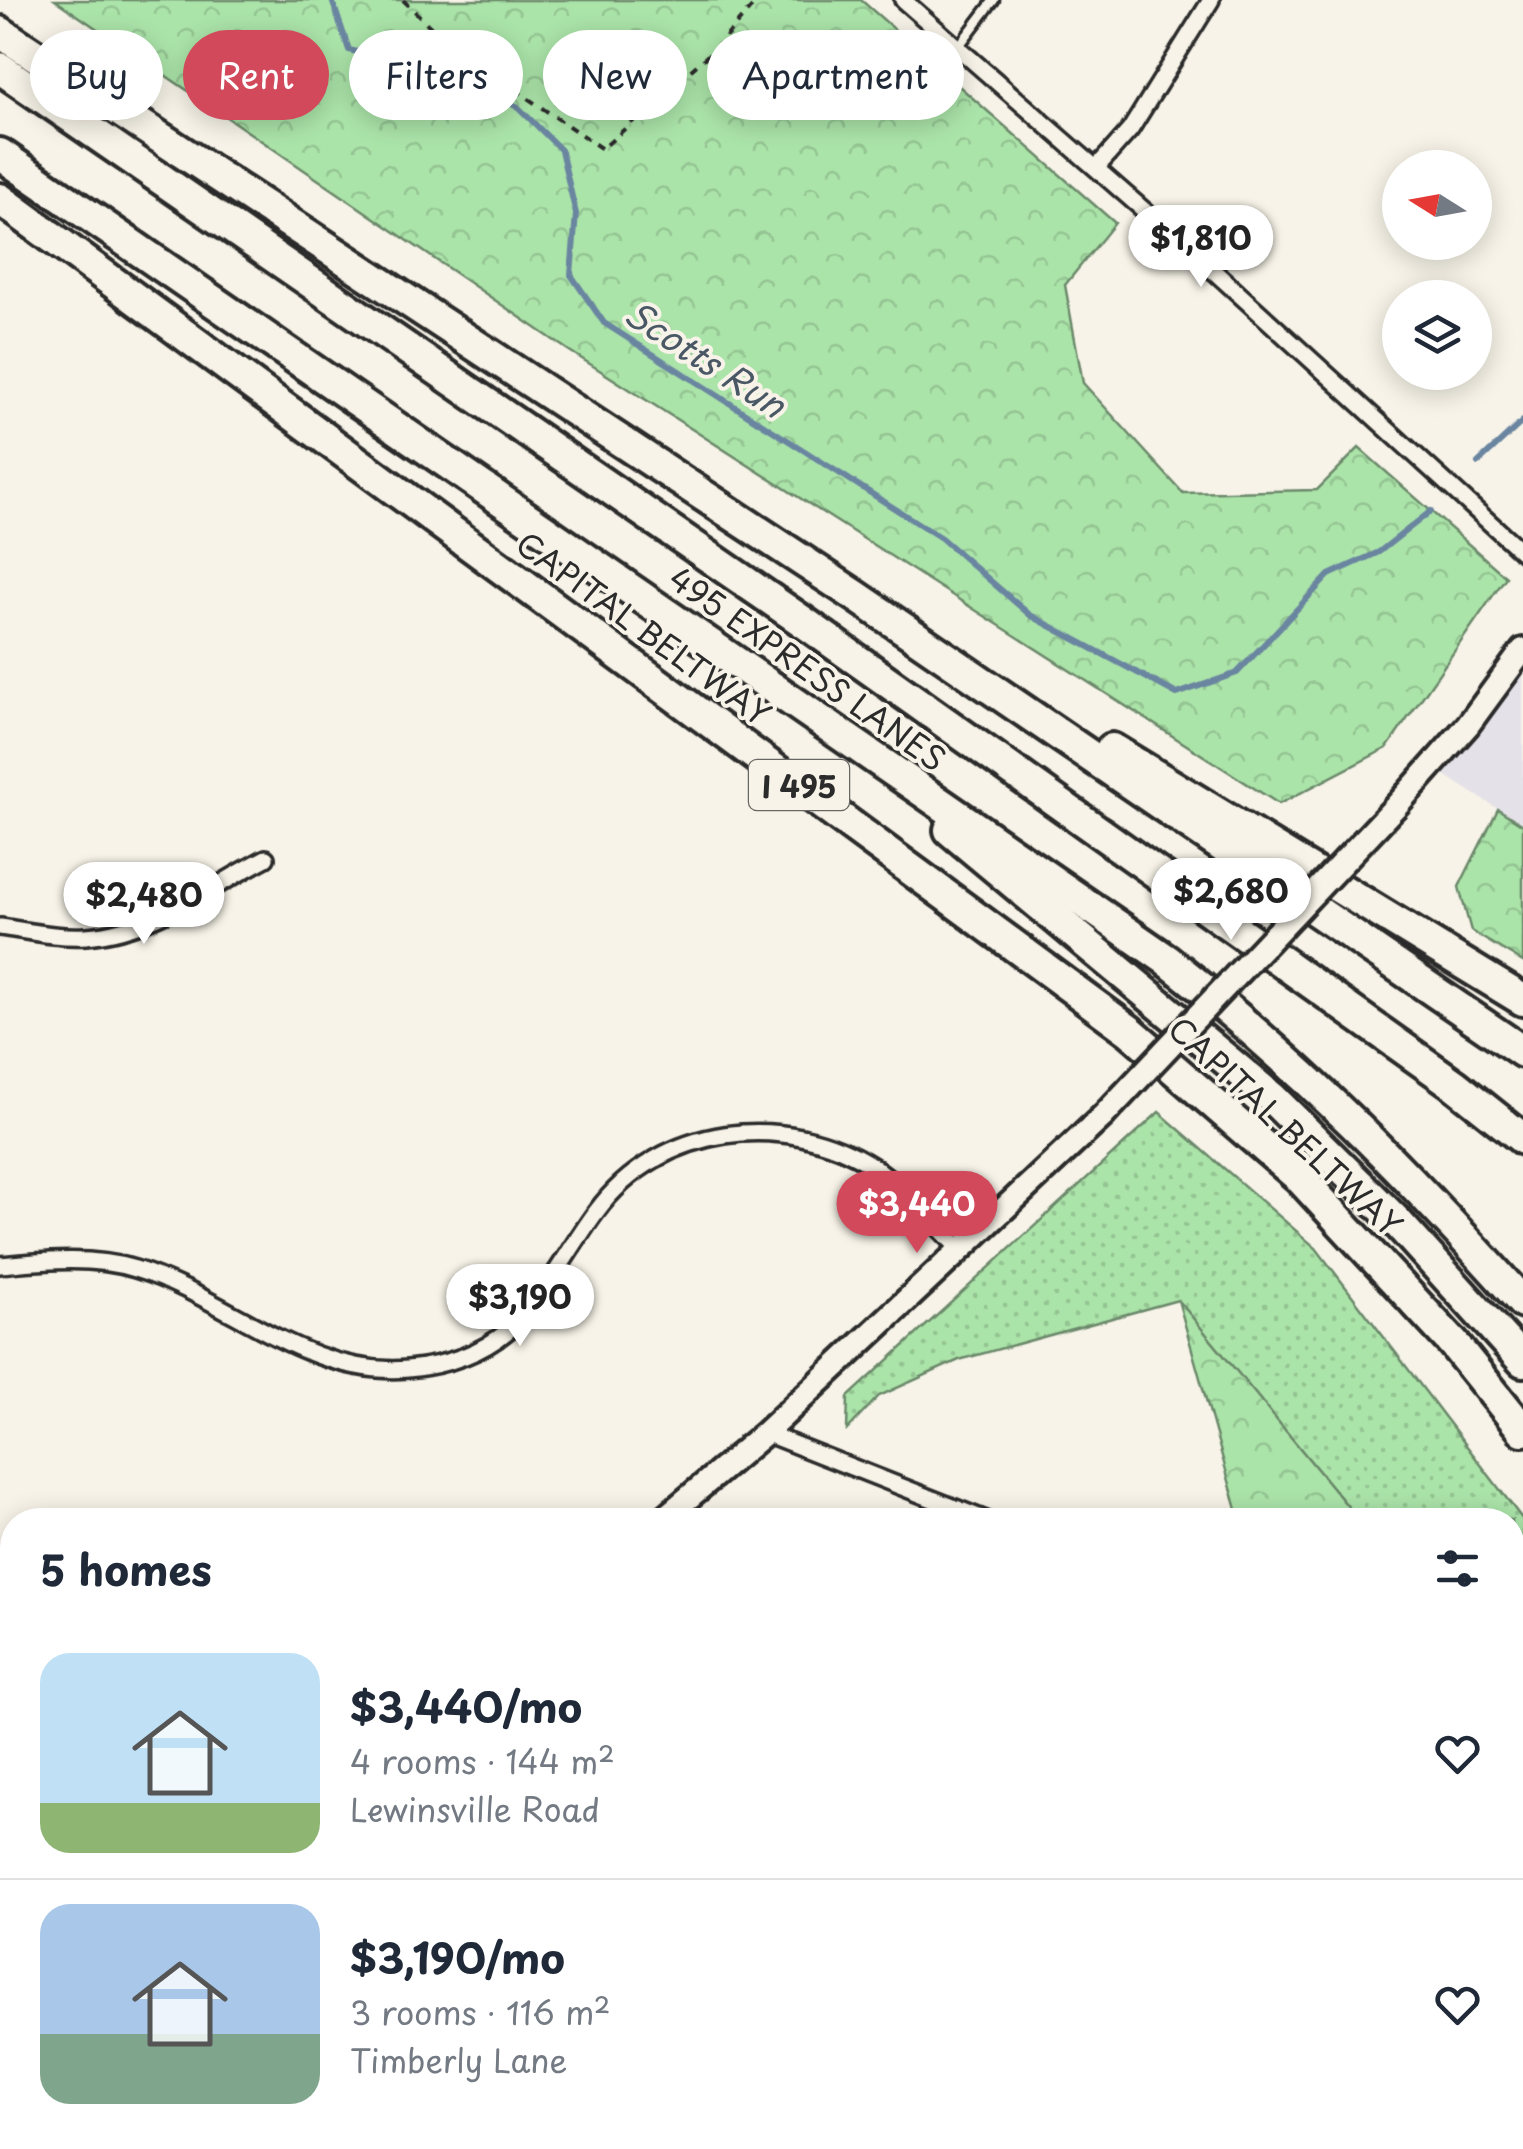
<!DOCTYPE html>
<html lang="en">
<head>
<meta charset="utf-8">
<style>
  :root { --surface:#fff; --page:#f6f6f7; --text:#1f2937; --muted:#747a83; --line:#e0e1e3; --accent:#d1495b }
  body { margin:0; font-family:"Playpen Sans",sans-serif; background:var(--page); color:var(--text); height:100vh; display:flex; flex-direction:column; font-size:38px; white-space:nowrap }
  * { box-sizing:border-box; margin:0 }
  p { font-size:32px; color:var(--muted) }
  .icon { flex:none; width:55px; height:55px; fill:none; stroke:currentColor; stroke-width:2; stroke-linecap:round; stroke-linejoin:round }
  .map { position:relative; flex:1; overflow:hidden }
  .drawer { position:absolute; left:0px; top:1508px; width:1525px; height:642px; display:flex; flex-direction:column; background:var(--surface); border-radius:40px 40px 0 0; box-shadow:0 5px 25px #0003 }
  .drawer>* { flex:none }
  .guide { position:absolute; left:30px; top:30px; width:1000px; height:90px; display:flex; gap:20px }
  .needle { width:65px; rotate:281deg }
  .controls { position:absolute; left:1382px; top:150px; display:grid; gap:20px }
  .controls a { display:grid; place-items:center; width:110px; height:110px; border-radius:50%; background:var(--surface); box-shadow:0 5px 25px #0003; font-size:50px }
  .price { position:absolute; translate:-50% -85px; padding:0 22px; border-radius:35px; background:#fff; color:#222; font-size:32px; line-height:65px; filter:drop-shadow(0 2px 5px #0008) }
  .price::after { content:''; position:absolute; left:50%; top:60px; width:30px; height:22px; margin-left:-15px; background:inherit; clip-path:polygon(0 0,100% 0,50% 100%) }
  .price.selected { background:var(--accent); color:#fff }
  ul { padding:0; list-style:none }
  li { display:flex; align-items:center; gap:30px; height:250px; padding:0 40px }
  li+li { border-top:2px solid var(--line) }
  li span { display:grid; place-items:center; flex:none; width:280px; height:200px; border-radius:30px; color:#555 }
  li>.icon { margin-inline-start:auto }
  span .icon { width:120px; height:120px; fill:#fffc; stroke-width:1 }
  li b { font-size:42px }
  h2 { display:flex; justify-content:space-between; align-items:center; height:120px; padding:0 40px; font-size:42px }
  .tag { padding:0 35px; border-radius:45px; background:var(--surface); box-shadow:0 5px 25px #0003; font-size:35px; line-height:90px }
  .tag.selected { background:var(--accent); color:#fff }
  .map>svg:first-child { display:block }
</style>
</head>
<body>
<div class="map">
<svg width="1523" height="2149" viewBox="0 0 1523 2149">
  <defs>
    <pattern id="grass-dots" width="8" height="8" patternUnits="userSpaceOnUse" patternTransform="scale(2.5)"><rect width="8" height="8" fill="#abe4a9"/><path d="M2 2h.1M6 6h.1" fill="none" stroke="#93c492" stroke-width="1.8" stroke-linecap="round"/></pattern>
    <pattern id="forest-crowns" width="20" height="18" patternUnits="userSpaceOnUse" patternTransform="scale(2.5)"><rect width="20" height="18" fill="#abe4a9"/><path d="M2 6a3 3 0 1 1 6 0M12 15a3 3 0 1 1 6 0" fill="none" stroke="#93c492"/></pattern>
  </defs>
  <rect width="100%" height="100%" fill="#f7f3e8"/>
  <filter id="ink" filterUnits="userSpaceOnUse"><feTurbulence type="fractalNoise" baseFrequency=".01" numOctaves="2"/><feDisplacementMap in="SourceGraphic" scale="20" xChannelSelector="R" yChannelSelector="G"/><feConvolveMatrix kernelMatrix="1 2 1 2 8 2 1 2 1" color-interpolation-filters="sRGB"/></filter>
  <g filter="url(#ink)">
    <polygon fill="#e5e1e8" points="1523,656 1523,825 1440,772"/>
    <polygon fill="url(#grass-dots)" stroke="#6b886a" stroke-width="2.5" points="1159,1112 1316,1248 1523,1520 1523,1715 1513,1703 1512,1520 1359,1520 1178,1300 959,1360 879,1396 847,1430 848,1397"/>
    <g fill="url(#forest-crowns)" stroke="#6b886a" stroke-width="2.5">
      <polygon points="55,0 861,0 1115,223 1065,285 1083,383 1183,493 1317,490 1359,448 1506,577 1387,748 1279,804 568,350"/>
      <polygon points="1498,809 1523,825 1523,962 1471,931 1459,887"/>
      <polygon points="1178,1300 1359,1520 1240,1520"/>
    </g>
    <polygon fill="#abe4a9" stroke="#6b886a" stroke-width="2.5" points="637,2138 1002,2138 1003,2149 639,2149"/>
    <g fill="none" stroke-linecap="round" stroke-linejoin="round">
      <g stroke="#6a85a0" stroke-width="6">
        <polyline points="332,0 349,50 446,73 518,107 561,150 576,214 571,275 604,323 941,538 1030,615 1177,694 1237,673 1329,575 1379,552 1431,511"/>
        <polyline points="1478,463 1523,421"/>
      </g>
      <defs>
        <polyline id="lane" points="958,47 994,0"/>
        <g id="street">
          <polyline points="903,0 1217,274 1523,553"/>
          <polyline points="1097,167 1130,130 1211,0"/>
          <path d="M0,927c28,4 58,11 86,9 64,-4 125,-49 180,-78"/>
          <path d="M0,1265c45,-4 91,-9 135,4 93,28 171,109 273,100 114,-11 132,-80 188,-157 64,-88 190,-103 278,-45 32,21 59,57 87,83"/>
          <polyline points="765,1433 986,1520"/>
          <polyline points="0,2062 12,2072"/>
          <polyline points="0,2101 12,2103"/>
          <polyline points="179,2138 205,2149"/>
          <polyline points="1407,2149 1412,2138"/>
        </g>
        <g id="secondary">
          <polyline points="1396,806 1468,725 1523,650"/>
          <polyline points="662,1520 765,1433 1103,1116"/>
          <polyline points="0,1914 12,1907"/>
        </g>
        <g id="highway">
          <polyline points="0,32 856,596 1523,1052"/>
          <polyline points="0,68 805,623 1455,1085 1523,1139"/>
          <path d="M0,154l1167,806c136,107 241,214 356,343"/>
          <polyline points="0,199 1130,1031 1300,1178 1453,1343 1523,1430"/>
          <polyline points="1112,749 1523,1000"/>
          <polyline points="950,830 1271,1097 1398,1223 1523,1361"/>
        </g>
      </defs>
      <use href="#lane" stroke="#2b2b2b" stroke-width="15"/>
      <use href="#street" stroke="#2b2b2b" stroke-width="22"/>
      <use href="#secondary" stroke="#2b2b2b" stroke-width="30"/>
      <use href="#highway" stroke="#2b2b2b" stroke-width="38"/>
      <polyline stroke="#2b2b2b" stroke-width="4" stroke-dasharray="8 8" stroke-linecap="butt" points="403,0 447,43 602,149 717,47 758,0"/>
      <use href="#lane" stroke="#f7f3e8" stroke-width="8"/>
      <use href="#street" stroke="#f7f3e8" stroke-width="15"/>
      <use href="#secondary" stroke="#f7f3e8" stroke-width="22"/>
      <use href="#highway" stroke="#f7f3e8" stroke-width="30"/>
      <defs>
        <polyline id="secondary-bridge" points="1103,1116 1396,806"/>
      </defs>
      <use href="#secondary-bridge" stroke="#2b2b2b" stroke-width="30" stroke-linecap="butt"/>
      <use href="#secondary-bridge" stroke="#f7f3e8" stroke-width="22"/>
    </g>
  </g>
  <g text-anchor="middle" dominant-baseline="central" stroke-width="8" stroke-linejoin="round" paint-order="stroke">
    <rect fill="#f7f3e8" stroke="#686764" stroke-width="2.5" x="749" y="760" width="100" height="50" rx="8"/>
    <g font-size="30" font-weight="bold" fill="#2b2b2b">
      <text x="799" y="785">I 495</text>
    </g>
    <g font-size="32" fill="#2b2b2b" stroke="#f7f3e8">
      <text transform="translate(644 628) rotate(36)">CAPITAL BELTWAY</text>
      <text transform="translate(808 668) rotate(35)">495 EXPRESS LANES</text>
      <text transform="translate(1286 1126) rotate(43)">CAPITAL BELTWAY</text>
    </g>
    <g font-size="35" font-style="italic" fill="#4a5866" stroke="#f7f3e8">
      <text transform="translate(706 358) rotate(33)">Scotts Run</text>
    </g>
  </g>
</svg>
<div class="controls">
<a><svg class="needle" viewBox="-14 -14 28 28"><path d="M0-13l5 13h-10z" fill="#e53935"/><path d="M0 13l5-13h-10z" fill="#747a83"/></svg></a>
<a><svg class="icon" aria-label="layers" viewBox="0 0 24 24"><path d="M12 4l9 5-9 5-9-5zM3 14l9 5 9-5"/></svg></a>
</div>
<b class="price" style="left:1201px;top:290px">$1,810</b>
<b class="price" style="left:1231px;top:943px">$2,680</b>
<b class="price" style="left:144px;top:947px">$2,480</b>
<b class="price selected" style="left:917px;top:1256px">$3,440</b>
<b class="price" style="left:520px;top:1349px">$3,190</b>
<div class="guide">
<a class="tag">Buy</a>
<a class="tag selected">Rent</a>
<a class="tag">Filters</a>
<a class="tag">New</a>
<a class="tag">Apartment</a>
</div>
<section class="drawer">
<h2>5 homes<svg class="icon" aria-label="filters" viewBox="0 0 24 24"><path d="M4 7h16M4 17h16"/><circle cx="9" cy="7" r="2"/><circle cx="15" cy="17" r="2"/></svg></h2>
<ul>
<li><span style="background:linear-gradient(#bfe0f5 75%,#8fb573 0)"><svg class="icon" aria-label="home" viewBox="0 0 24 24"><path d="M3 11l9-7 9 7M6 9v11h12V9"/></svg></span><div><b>$3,440/mo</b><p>4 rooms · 144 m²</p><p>Lewinsville Road</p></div><svg class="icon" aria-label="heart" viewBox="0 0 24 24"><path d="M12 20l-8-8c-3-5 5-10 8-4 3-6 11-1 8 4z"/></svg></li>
<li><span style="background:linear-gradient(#a9c7e8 65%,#7fa58c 0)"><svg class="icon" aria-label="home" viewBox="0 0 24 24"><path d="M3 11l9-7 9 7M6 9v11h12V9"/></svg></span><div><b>$3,190/mo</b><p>3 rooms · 116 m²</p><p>Timberly Lane</p></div><svg class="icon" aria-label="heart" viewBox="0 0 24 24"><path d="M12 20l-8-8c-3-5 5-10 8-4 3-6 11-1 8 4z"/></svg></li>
</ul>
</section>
</div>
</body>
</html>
